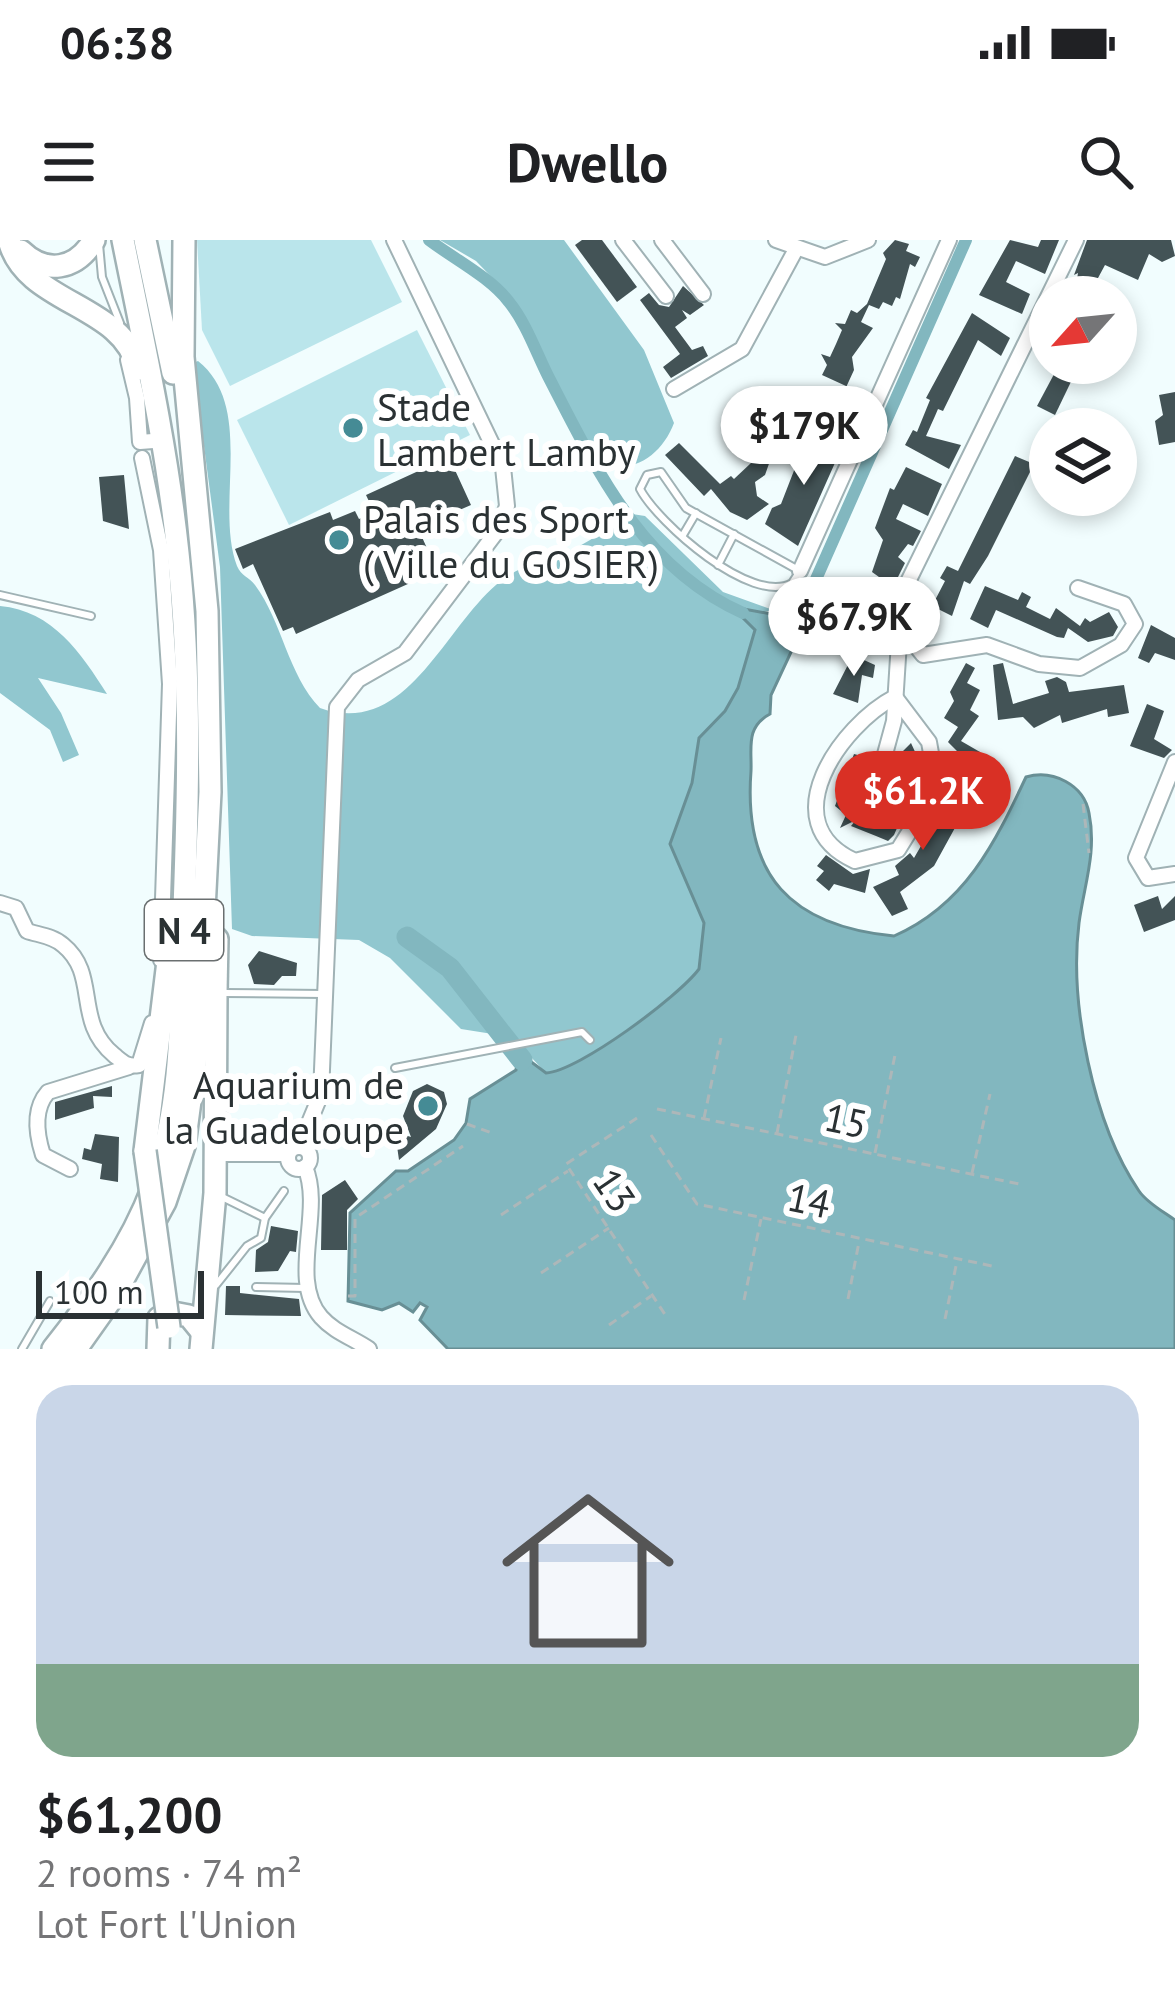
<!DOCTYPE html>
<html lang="en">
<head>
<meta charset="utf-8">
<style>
  :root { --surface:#fff; --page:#f2f2f2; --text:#202124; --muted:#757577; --line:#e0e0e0; --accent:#d93025 }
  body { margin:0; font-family:"PT Sans",sans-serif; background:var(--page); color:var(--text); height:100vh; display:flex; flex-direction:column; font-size:45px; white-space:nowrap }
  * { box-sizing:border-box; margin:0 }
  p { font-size:39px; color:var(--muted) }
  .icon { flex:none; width:66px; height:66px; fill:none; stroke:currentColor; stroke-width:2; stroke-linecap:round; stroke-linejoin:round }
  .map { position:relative; height:1109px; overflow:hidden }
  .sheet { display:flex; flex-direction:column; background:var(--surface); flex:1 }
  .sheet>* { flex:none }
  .needle { width:78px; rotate:243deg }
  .fabs { position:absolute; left:1029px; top:36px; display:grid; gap:24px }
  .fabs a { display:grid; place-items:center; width:108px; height:108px; border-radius:50%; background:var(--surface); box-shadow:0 6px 18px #0003; font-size:60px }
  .scale { position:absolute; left:36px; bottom:30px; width:168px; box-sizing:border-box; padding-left:12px; border:6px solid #2a3133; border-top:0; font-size:33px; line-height:42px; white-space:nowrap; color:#2a3133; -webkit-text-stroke:9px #fff; paint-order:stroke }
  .price { position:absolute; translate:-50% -102px; padding:0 27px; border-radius:42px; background:#fff; color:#222; font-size:39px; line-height:78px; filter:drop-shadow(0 3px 6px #0008) }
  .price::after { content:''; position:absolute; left:50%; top:72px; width:36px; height:27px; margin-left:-18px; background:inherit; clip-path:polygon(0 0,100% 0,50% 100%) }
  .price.active { background:var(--accent); color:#fff }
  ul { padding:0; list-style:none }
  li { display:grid; align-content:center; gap:24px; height:636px; padding:0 36px }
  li+li { border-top:3px solid var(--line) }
  li span { display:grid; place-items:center; height:372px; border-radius:36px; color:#555 }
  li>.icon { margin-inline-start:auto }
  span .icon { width:216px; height:216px; fill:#fffc; stroke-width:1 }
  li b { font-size:51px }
  .status { display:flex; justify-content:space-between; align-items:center; height:84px; padding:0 60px; background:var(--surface); direction:ltr }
  .status svg { height:33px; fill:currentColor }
  header { display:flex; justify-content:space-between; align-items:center; height:156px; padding:0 36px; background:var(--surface); font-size:54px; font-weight:800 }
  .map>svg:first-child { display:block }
</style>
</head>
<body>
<div class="status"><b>06:38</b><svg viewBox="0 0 49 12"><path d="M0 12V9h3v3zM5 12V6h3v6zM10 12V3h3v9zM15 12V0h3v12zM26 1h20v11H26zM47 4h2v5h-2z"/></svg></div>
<header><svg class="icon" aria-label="menu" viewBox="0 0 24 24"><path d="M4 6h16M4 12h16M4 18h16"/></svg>Dwello<svg class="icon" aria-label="search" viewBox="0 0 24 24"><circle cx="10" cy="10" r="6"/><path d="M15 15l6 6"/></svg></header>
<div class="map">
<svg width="1175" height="1109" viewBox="0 0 1175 1109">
  <rect width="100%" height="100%" fill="#f1fdfe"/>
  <g fill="#bae5eb">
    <polygon points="197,0 371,0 402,62 230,146 202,90"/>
    <polygon points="417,90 470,195 289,285 237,180"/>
  </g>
  <g fill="#91c7cf">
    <path d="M440,0h124l80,110 30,73c-12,32 -42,53 -76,41l-87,-167 -35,-36z"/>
    <path d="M198,121c58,46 16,144 39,205 4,10 12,11 18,19 27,36 33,90 65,123 90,32 126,-89 186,-131 20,-14 48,-18 70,-29 19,-10 37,-24 56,-34l13,2 78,76 50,18 -30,7 12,12 -17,59 -13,23 -26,27 -7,45 -22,61 34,80 -5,45c-20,27 -120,102 -153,104l-34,-36 -51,-8 -71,-71 -31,-18 -107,-4 -20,-7 -12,-362 -27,-204z"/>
    <path d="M0,366c53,5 81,47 107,88l-69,-16 23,35 18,42 -16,7 -13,-32 -50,-37z"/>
  </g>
  <path fill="#82b7bf" stroke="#688f95" stroke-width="3" d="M806,344l11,5 7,16 -19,17 -34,73 -1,19c-25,13 -18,35 -19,57 -8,105 40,155 143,165 71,-31 101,-93 132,-159 27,-8 58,8 63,36 8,40 -5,72 -10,110 -10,80 14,201 60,268 8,12 25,21 36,29v129h-727l-28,-29 7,-13 -7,-4 -7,9 -14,-9 -17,7 -34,-9 2,-88 46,-42h12l46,-31 12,-17 4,-24 46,-29 1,-8 9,-4 20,15c33,-2 133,-77 153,-104l5,-46 -34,-79 22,-61 7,-45 26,-27 13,-23 17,-58 -12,-12 1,-9 27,5z"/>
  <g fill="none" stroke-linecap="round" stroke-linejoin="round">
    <g stroke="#82b7bf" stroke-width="12">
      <path d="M429,0c25,19 61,37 80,62 17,21 27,50 39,74 48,93 94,192 195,237"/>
      <polyline points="813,346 966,0"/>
    </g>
    <polyline stroke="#82b7bf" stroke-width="21" points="407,697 450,728 522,820"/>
  </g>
  <g fill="#435356">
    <polygon points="582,0 602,0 637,47 617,62 575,5"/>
    <polygon points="895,0 909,4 906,11 920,17 915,27 910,24 900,59 896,57 892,66 883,62 879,69 869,65 861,82 873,88 852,117 854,130 843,154 847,166 843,175 830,170 827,177 812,170 816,151 846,146 822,135 827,125 821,114 830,117 836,104 842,90 835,83 845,84 851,70 857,73 867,64 886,19 883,13"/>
    <polygon points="1010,0 1038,7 1041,0 1059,0 1045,34 1016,21 1006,42 1030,54 1022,74 979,55"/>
    <polygon points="1087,0 1171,0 1175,16 1162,22 1149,14 1138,40 1105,25 1091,51 1076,45 1078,33 1074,35"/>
    <polygon points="683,46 704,65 690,75 682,70 687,78 675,87 692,110 703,106 708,116 671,138 663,127 680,114 640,60 649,53 659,65 669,67"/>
    <polygon points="972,73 1010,98 1001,116 978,100 943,171 938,169 935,176 926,196 961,205 949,229 905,205 913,190 917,192 930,160 926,158"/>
    <polygon points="1060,123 1080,123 1055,175 1037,166"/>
    <polygon points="1175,152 1175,202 1159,205 1155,181 1163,175 1159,155"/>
    <polygon points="778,167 796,176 785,197 778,198 765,235 755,242 757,256 769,264 747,280 730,272 711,249 704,256 665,215 679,203 720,244 731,236 734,239 751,223"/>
    <polygon points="809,192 842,207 798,306 765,284 772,268 781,264"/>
    <polygon points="1015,216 1034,224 988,316 970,344 964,341 952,376 932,366 945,341 940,338 947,326 958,331"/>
    <polygon points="449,217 471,265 418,288 437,331 296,394 293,387 283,391 253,324 243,329 235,309 330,272 333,280 355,271 359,279 374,272 366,255"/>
    <polygon points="906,227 942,244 928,276 903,264 896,279 921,291 913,306 908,304 898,317 905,323 893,347 872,332 883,300 875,288 890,248 894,250"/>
    <polygon points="124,235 129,289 103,281 99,237"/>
    <polygon points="985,346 1018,360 1022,352 1031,357 1026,367 1050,379 1056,368 1080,386 1085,378 1090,382 1109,372 1118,387 1113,396 1088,402 1068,388 1064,398 1057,397 996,370 988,388 970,379"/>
    <polygon points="870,357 888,363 881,382 885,394 868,402 859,399 857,389 878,381 863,376"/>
    <polygon points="1151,385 1175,398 1175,420 1155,413 1149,423 1138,418"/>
    <polygon points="853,415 875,425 873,438 862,435 858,463 833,454"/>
    <polygon points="966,423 975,428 967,443 980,450 970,470 979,476 961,501 980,512 969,529 953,518 957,511 948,502 958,487 944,478 954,461 950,452"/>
    <polygon points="1003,423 1013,464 1049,453 1045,441 1057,437 1066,442 1069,452 1124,445 1129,473 1108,477 1107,469 1062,483 1060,475 1034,488 1023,477 998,480 993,425"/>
    <polygon points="1147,464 1164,471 1154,499 1172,510 1164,518 1130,506"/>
    <polygon points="911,503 922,527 913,535 925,545 911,567 907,565 894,595 888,601 876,596 851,586 856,580 840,588 846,575 835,566 854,514 869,518 853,561 868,572 885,572 907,524 899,515"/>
    <polygon points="960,538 970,545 955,571 962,575 934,626 900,652 908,669 892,676 873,647 899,635 895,626 910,613 914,618"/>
    <polygon points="826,615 853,634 870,629 865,653 834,644 829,651 816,640 824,631 817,626"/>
    <polygon points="1158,656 1162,669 1175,656 1175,680 1144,692 1134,665"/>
    <polygon points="259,711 297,723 296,736 282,736 274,745 254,744 248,725"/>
    <polygon points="427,844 444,852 447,864 436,889 399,920 395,892 411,897 403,876 413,851"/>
    <polygon points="112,846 112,857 93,856 94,868 55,880 55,862"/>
    <polygon points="95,894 119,897 118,942 100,939 102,924 82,919 84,908 91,910"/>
    <polygon points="345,940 358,959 347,970 347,1010 321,1010 322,955"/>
    <polygon points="271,986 298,991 296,1012 290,1011 278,1031 255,1032 256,1010 268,1002"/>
    <polygon points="226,1046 240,1046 240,1053 299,1059 301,1076 225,1075"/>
  </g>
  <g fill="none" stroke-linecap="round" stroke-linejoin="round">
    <defs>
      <g id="service">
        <polyline points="99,4 102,37 120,83"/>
        <path d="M661,232l25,36 114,63 -8,12c-40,23 -134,-60 -152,-94l7,-14z"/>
        <polyline points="683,295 696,273"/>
        <polyline points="718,325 734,294"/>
        <polyline points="0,355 91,376"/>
        <polyline points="223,753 324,754"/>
        <polyline points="395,828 582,792 590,800"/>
        <polyline points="220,956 265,978"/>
        <polyline points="216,1045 247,1006 261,998 265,978 284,951"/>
        <polyline points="256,1047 306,1048"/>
        <polyline points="22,1109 50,1061"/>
      </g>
      <g id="minor">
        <polyline points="623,0 666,56"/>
        <polyline points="662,0 703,54"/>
        <polyline points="776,0 825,17 868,0"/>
        <polyline points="128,120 137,158 140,202 153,201"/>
        <polyline points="674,149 742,109 795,11"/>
        <polyline points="142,218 161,310 170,444 161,720"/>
        <polyline points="800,331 949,0"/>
        <polyline points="903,390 923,415 987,405 1039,424 1080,428 1121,405 1135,384 1124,364 1078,348"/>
        <path d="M895,457l34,45 8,45 -39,63 -43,11c-84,-38 -14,-136 40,-164z"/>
        <polyline points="1175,522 1136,618 1148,638 1175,634"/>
        <polyline points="872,562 894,481 902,354 1076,0"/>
        <path d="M0,663l16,5 11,23c12,4 26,5 36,14 37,30 10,76 51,110 10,8 13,12 25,10l13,-42"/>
        <circle cx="299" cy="918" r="11"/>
        <polyline points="299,907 321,854 337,467 358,440 405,413 498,290 507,266 503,227 394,0"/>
        <polyline points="216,914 288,914"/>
        <path d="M305,927c19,44 -17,112 16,150 13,15 32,21 48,32"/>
        <path d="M70,929l-27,-14c-7,-22 -10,-46 5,-63l81,-25"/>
      </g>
      <g id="primary">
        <polyline points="158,1109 159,1078 168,1072 189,1076 202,1092"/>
        <polyline points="201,1109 215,953 216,752"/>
      </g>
      <g id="trunk">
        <path d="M9,0c16,65 115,63 129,129"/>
        <polyline points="145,0 173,133"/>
        <path d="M21,11c25,24 55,19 73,-11"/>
        <polyline points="216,752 217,699"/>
        <polyline points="145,911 169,713"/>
        <path d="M53,1109c39,-49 78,-103 100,-162 29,-79 28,-168 30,-252 5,-127 9,-255 -5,-382 -11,-105 -34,-209 -55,-313"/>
        <polyline points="76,1109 115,1054 165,962 184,906 197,808 210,552 207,371 183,117 184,0"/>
      </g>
    </defs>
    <use href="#service" stroke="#a0b2b5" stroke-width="10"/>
    <use href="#minor" stroke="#a0b2b5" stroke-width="18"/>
    <use href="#primary" stroke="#a0b2b5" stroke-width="26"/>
    <use href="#trunk" stroke="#a0b2b5" stroke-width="26"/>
    <g stroke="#adb7b9" stroke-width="3" stroke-dasharray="9 6" stroke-linecap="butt">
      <polyline points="1083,564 1089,613"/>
      <polyline points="657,869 1024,945"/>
      <polyline points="637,878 566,924 666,1076"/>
      <polyline points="704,878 721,798"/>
      <polyline points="467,884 492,893"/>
      <polyline points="777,893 796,795"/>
      <polyline points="651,895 697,964 992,1026"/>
      <polyline points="875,913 895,815"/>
      <polyline points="972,933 990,854"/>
      <polyline points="501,975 568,931"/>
      <polyline points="541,1033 609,988"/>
      <polyline points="348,1056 355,1056 355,978 463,906"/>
      <polyline points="848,1059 859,1002"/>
      <polyline points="744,1060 761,979"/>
      <polyline points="945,1079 957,1021"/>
      <polyline points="609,1085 651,1056"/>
    </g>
    <use href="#service" stroke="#fff" stroke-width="6"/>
    <use href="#minor" stroke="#fff" stroke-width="14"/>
    <use href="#primary" stroke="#fff" stroke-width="21"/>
    <use href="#trunk" stroke="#fff" stroke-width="21"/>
    <defs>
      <polyline id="trunk-bridge" points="145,911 169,1087"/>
    </defs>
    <use href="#trunk-bridge" stroke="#a0b2b5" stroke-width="26" stroke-linecap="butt"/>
    <use href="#trunk-bridge" stroke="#fff" stroke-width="21"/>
  </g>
  <g fill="#458b95" stroke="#fff" stroke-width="4.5">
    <circle cx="353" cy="188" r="12"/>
    <circle cx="339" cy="300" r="12"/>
    <circle cx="428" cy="866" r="12"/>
  </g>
  <g text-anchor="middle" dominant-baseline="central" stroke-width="12" stroke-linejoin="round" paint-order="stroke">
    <rect fill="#fff" stroke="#6a6f70" stroke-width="3" x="145" y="660" width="78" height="60" rx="9"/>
    <g font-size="36" font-weight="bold" fill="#2a3133">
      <text x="184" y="690">N 4</text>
    </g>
    <g font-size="39" fill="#2a3133" stroke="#fff" text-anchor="start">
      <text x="377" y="166">Stade<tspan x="377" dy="45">Lambert Lamby</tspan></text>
      <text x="363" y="278">Palais des Sport<tspan x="363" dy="45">( Ville du GOSIER)</tspan></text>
      <text x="404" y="844" text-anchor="end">Aquarium de<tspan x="404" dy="45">la Guadeloupe</tspan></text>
    </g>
    <g font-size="39" fill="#2a3133" stroke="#fff">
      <text transform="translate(846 880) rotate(12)">15</text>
      <text transform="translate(615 950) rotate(56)">13</text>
      <text transform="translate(809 960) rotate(12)">14</text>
    </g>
  </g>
</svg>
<div class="fabs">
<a><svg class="needle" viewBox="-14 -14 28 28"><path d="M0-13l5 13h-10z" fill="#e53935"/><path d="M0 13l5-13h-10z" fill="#757577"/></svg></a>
<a><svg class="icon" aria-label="layers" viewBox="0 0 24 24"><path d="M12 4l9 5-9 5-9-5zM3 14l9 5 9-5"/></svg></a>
</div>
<div class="scale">100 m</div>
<b class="price" style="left:804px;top:248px">$179K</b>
<b class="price" style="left:854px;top:439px">$67.9K</b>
<b class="price active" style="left:923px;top:613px">$61.2K</b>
</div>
<section class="sheet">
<ul>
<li><span style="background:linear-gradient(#c9d6e8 75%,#7fa58c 0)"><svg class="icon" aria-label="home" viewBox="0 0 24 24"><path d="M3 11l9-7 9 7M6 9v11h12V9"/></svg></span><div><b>$61,200</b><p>2 rooms · 74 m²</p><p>Lot Fort l'Union</p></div></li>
</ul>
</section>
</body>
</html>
